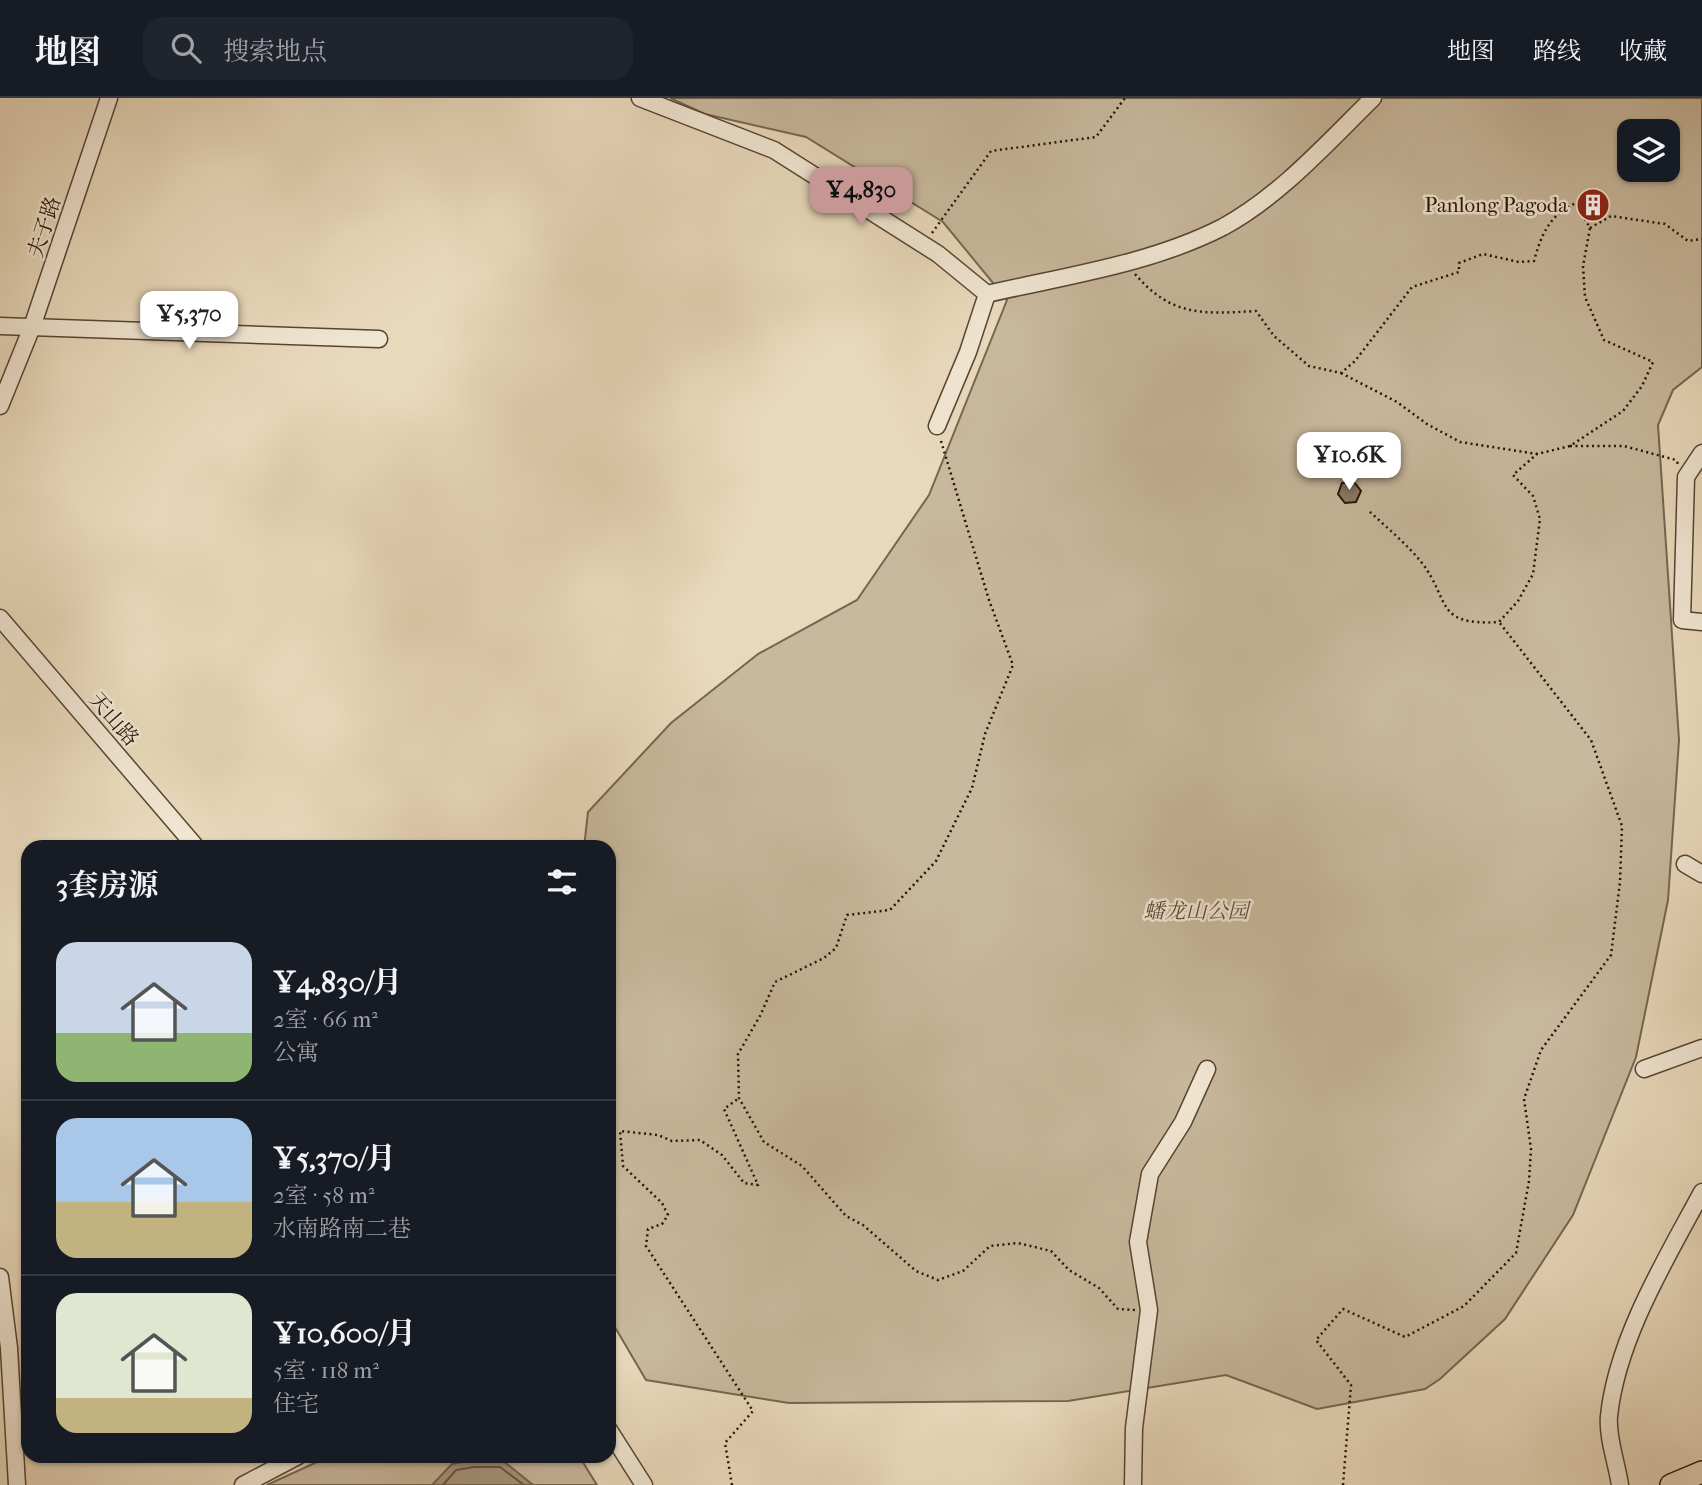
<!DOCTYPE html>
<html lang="zh">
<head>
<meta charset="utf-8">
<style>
  :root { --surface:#171b24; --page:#20242c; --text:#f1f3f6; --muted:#9ea1a6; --line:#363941; --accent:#c59692 }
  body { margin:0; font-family:"IM FELL French Canon","Noto Serif SC",serif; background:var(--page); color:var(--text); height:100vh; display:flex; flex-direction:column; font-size:26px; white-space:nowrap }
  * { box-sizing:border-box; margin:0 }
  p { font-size:23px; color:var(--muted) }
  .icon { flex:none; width:38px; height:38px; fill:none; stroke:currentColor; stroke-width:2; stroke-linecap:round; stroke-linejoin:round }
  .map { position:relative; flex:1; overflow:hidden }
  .side { position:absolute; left:21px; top:742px; width:595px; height:623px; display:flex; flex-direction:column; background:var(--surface); border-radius:21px; box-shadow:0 2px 5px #0004 }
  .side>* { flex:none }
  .buttons { position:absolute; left:1617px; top:21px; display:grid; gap:14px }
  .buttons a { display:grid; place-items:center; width:63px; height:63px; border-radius:14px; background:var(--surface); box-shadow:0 2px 5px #0004; font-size:35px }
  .price { position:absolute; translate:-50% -60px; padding:0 16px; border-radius:14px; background:#fff; color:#222; font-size:23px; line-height:46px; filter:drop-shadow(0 2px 4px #0008) }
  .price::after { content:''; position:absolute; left:50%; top:42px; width:21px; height:16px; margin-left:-10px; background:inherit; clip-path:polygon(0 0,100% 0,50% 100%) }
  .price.selected { background:var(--accent); color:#111 }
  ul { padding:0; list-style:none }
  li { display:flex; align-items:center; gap:21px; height:175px; padding:0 35px }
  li+li { border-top:2px solid var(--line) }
  li span { display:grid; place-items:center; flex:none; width:196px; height:140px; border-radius:21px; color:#555 }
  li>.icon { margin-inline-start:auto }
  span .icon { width:84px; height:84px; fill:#fffc; stroke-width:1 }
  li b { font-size:30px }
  h2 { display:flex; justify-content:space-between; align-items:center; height:84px; padding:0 35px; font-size:30px }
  header { display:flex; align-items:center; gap:42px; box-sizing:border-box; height:98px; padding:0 35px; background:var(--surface); border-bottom:2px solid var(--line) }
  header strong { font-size:33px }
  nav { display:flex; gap:38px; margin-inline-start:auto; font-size:24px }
  .search { width:490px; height:63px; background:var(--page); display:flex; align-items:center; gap:18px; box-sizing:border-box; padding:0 24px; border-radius:21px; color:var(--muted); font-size:26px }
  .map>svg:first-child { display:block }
</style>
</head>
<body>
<header>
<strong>地图</strong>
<div class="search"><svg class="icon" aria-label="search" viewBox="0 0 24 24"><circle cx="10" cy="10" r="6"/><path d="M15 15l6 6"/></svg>搜索地点</div>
<nav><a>地图</a><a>路线</a><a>收藏</a></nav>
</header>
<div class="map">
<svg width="1702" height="1387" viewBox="0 0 1702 1387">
  <rect width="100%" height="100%" fill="#e9d9bc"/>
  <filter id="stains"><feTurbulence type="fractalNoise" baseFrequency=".00286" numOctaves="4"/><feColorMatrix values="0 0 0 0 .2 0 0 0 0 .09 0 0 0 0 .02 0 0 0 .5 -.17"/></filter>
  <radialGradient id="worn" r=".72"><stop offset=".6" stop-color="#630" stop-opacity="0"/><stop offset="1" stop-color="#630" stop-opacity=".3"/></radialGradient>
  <g fill="#c8b89d" stroke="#766650" stroke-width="2" fill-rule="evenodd">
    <path d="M670,0h1032v269l-29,23 -15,35 21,315 -11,160 -32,157 -63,158 -68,104 -65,60 -15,10 -108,20 -91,-34 -158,26 -279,2 -143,-23 -37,-63v-470h-25l4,-35 83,-89 87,-69 99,-54 72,-105 78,-195 -64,-78 -137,-85 -101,-23zM1629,33h39v39h-39z"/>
    <polygon points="330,1358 579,1358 597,1387 267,1387"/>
  </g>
  <polygon fill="#a6967d" stroke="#72624d" stroke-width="2" points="473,1362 502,1362 533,1387 432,1387 452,1366"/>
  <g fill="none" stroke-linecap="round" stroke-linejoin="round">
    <polyline stroke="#665540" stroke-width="2" points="443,1387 456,1372 474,1369 500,1369 524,1387"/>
  </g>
  <g fill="#8b7a64" stroke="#251404" stroke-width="2">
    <polygon points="1598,96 1605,105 1600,116 1589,117 1582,108 1587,97"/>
    <polygon points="1354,384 1361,393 1356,404 1345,405 1338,396 1342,385"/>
  </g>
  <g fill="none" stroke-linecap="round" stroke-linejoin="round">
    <defs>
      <g id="minor">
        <polyline points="640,0 774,52 938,156 987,196 968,254 937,328"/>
        <path d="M987,196c78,-18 164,-30 236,-67 57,-31 104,-84 150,-129"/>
        <polyline points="0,228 379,241"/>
        <polyline points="0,308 32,229 109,0"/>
        <polyline points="1702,355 1686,379 1682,522 1702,524"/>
        <polyline points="0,520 196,749"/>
        <polyline points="1685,766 1702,776"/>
        <polyline points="1644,971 1702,950"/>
        <polyline points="0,1179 9,1250 17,1387"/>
        <polyline points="609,1332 644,1387"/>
        <polyline points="243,1387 298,1358"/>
        <polyline points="1133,1387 1134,1330 1149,1212 1138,1144 1150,1076 1183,1024 1207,971"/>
        <path d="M1620,1387c-3,-21 -13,-48 -11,-69 8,-77 57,-157 93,-224"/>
      </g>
      <polyline id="major" points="1671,1387 1702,1374"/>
    </defs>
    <use href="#minor" stroke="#564532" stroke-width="19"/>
    <use href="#major" stroke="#251404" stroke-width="24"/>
    <g stroke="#251404" stroke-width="2.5" stroke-dasharray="2 3.5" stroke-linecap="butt">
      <polyline points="1590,130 1611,118 1665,126 1688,143 1702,141"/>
      <polyline points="932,135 991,53 1096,39 1125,0"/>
      <path d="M1135,176c37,43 68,40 121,37l18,25 35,30 32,7 14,-12 57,-74 47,-15v-9l24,-9 36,8 15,-1c7,-26 16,-47 42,-58l14,25 -7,38 2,31 19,43 49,22 -11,24 -19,25 -53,35 -33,8 -24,21 20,21 7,23 -7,55 -15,27 -19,21c-65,4 -48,-21 -77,-59 -15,-19 -36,-36 -54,-53"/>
      <polyline points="1341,275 1397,304 1427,326 1460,344 1537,356"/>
      <polyline points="941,343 989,502 1013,567 985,636 972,690 936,763 890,812 847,817 836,850 824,860 775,884 760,918 738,956 739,1000 764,1044 802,1068 846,1118 863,1127 916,1173 938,1182 963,1173 990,1148 1018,1145 1051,1153 1069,1172 1099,1190 1118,1211 1135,1212"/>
      <polyline points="1570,348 1624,348 1676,362 1678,366"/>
      <polyline points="732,1387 725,1345 753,1313 646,1148 648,1131 662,1126 668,1117 662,1105 623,1068 620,1033 658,1037 672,1043 700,1042 722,1057 744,1085 758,1087 724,1011 739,1000"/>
      <polyline points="1343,1387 1351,1287 1316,1242 1343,1211 1405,1239 1464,1208 1516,1155 1529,1083 1531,1051 1524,1001 1541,952 1611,857 1620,784 1622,728 1591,642 1499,524"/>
    </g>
    <use href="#minor" stroke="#f1e6d3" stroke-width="16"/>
    <use href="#major" stroke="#e9d9bc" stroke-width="21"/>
  </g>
  <defs>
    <symbol id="building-disc" viewBox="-11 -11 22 22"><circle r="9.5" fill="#8f2418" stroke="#f1e6d3"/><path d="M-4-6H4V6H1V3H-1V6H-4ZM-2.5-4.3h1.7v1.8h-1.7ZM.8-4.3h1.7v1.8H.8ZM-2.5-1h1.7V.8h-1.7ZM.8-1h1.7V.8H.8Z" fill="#fff"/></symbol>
  </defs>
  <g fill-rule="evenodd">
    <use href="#building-disc" x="1574" y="88" width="38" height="38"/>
  </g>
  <g text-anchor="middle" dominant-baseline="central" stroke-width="5" stroke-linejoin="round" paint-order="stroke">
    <g font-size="21" fill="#251404" stroke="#f1e6d3" text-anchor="end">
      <text x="1568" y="107">Panlong Pagoda</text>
    </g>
    <g font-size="21" fill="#251404" stroke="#f1e6d3">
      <text transform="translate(44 129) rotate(-72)">夫子路</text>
      <text transform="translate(114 621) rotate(49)">天山路</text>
    </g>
    <g font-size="21" font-style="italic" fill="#5e4d3a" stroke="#f1e6d3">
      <text x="1196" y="813">蟠龙山公园</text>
    </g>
  </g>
  <rect width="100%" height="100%" filter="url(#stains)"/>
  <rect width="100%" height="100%" fill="url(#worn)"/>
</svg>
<div class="buttons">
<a><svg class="icon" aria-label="layers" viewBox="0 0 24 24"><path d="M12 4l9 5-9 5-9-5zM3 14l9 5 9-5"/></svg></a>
</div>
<b class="price selected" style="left:861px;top:129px">¥4,830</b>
<b class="price" style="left:189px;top:253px">¥5,370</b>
<b class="price" style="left:1349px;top:394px">¥10.6K</b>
<section class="side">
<h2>3套房源<svg class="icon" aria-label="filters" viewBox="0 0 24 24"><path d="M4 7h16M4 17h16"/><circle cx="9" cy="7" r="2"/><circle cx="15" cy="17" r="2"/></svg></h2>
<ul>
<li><span style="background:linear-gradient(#c9d6e8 65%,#8fb573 0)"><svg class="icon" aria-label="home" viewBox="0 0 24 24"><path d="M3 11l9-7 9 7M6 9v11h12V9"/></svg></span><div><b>¥4,830/月</b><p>2室 · 66 m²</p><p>公寓</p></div></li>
<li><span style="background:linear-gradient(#a9c7e8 60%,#c2b280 0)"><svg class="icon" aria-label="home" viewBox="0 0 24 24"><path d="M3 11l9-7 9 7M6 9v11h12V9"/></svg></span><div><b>¥5,370/月</b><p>2室 · 58 m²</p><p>水南路南二巷</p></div></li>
<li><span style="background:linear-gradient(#dfe7d0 75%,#c2b280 0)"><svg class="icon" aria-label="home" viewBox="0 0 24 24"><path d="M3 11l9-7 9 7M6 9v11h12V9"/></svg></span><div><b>¥10,600/月</b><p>5室 · 118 m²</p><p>住宅</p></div></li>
</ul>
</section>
</div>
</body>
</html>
